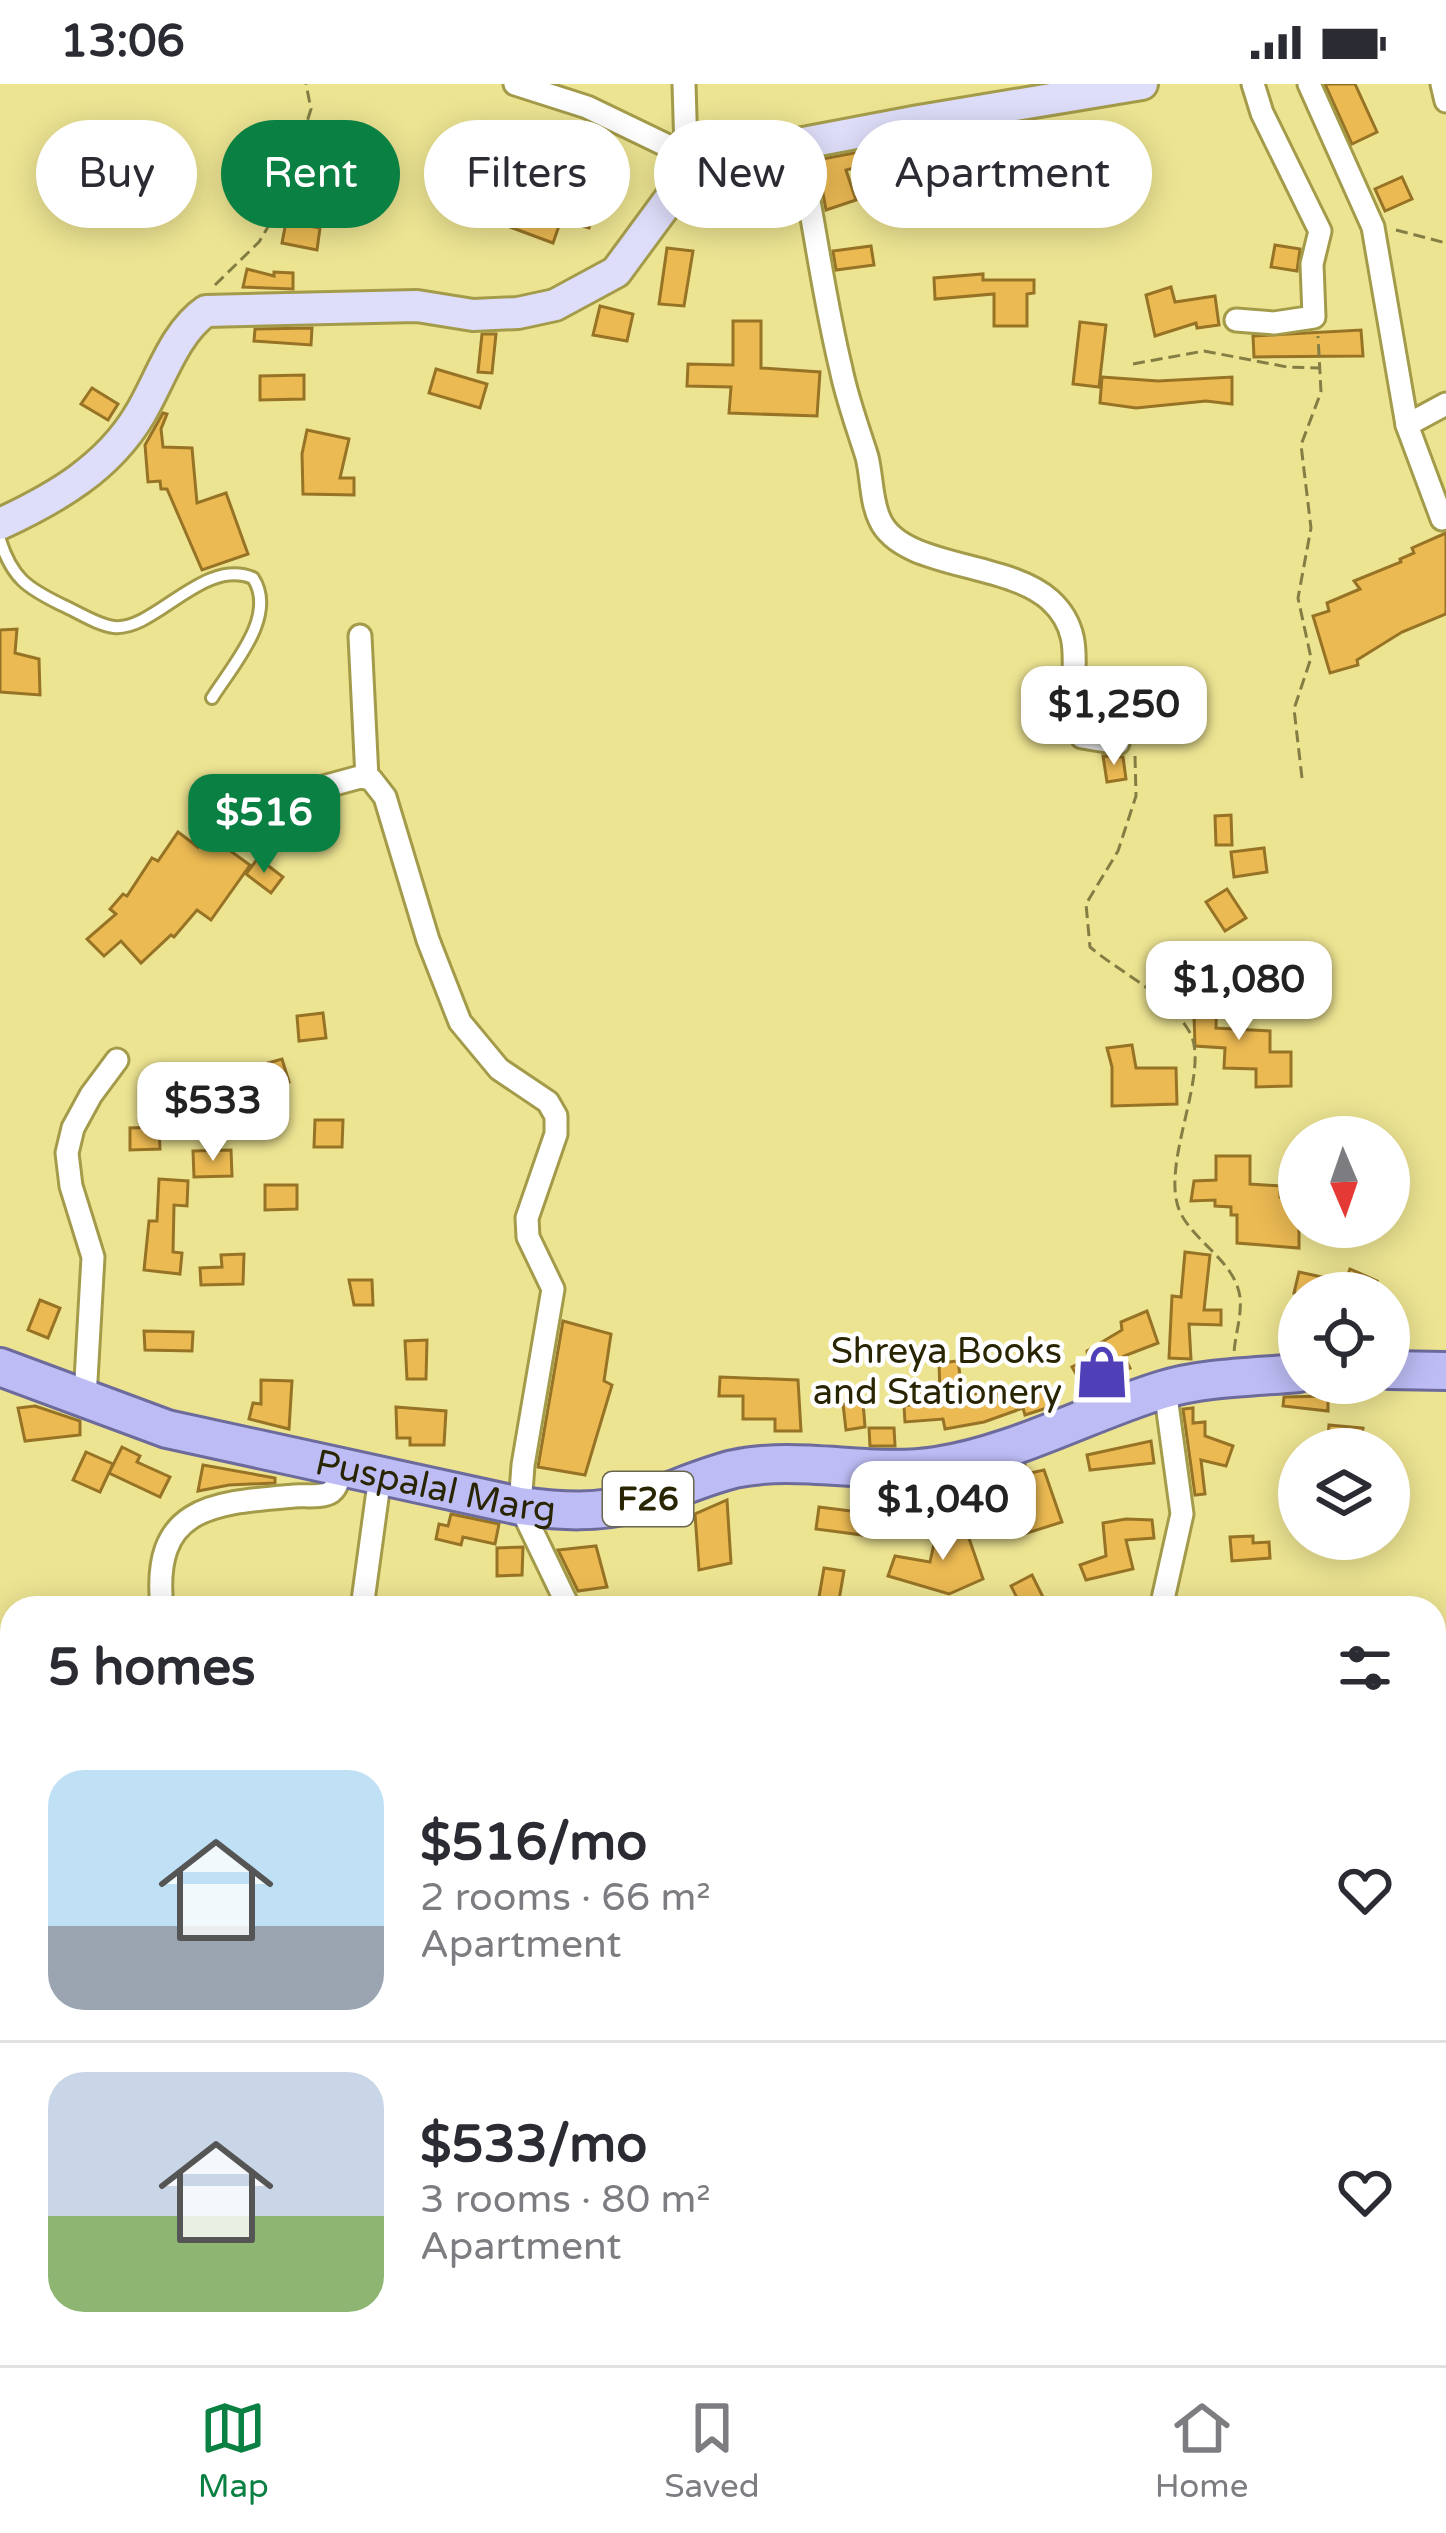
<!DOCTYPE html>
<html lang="en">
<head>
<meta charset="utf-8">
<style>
  :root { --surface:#fff; --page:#f7f7f7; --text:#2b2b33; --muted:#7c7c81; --line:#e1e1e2; --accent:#0b8043 }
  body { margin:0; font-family:"Varela Round",sans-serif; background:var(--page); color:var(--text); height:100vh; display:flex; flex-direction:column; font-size:45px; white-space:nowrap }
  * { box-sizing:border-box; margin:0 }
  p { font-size:39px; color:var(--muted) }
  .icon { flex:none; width:66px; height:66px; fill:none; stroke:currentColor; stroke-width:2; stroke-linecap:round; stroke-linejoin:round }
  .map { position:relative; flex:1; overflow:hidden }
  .side { position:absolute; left:0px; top:1512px; width:1446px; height:771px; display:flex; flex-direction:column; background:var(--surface); border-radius:36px 36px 0 0; box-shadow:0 6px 30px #0003 }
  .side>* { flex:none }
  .hud { position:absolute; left:36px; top:36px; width:1374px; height:108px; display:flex; gap:24px }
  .needle { width:78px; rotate:178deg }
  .fabs { position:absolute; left:1278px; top:1032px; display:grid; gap:24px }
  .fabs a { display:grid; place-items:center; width:132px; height:132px; border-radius:50%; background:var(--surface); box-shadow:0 6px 30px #0003; font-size:60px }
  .price { position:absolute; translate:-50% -102px; padding:0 27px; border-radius:24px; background:#fff; color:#222; font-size:39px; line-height:78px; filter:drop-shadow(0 3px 6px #0008) }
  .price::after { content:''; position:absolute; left:50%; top:72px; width:36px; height:27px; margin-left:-18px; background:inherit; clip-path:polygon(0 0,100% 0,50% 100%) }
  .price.selected { background:var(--accent); color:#fff }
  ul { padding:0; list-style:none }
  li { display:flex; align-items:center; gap:36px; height:300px; padding:0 48px }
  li+li { border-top:3px solid var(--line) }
  li span { display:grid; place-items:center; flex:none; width:336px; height:240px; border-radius:36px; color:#555 }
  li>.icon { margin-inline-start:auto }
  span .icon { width:144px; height:144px; fill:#fffc; stroke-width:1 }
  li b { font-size:51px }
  h2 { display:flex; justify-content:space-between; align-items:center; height:144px; padding:0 48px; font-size:51px }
  .chip { padding:0 42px; border-radius:54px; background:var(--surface); box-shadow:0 6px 30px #0003; font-size:42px; line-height:108px }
  .chip.selected { background:var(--accent); color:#fff }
  .status { display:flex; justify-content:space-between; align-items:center; height:84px; padding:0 60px; background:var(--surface); direction:ltr }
  .status svg { height:33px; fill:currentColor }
  .menu { display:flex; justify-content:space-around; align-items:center; height:168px; border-top:3px solid var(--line); background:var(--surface); font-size:33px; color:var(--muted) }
  .menu a { display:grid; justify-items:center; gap:6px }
  .menu .selected { color:var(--accent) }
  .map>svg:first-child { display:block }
</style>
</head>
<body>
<div class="status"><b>13:06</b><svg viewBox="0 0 49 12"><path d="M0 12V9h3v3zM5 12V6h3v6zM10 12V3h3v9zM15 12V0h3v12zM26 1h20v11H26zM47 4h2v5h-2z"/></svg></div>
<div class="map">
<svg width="1446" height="2281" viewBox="0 0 1446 2281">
  <rect width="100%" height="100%" fill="#ede492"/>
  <g fill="#ecba53" stroke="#977325" stroke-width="3">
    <polygon points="1325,0 1355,0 1377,48 1352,60"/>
    <polygon points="870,66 873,79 846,86 856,116 826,126 817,76"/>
    <polygon points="526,84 601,102 589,144 561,136 553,159 510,143"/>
    <polygon points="1402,93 1412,115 1385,127 1375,105"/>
    <polygon points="286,138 320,144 317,166 282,159"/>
    <polygon points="1275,161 1300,165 1297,187 1271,183"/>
    <polygon points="871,162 874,181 836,186 833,167"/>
    <polygon points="667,164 693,167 684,222 659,220"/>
    <polygon points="247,185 274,192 274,188 293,189 293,205 243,203"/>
    <polygon points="983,190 983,196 1034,196 1034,209 1027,210 1027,242 994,242 994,210 935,215 934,194"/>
    <polygon points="1171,203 1175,218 1215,212 1219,241 1197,244 1196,239 1155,252 1146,211"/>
    <polygon points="600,222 633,230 627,257 593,251"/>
    <polygon points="733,237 761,237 761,284 820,288 817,332 729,329 731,303 687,302 688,280 733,281"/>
    <polygon points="1080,238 1106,241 1099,303 1073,300"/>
    <polygon points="312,244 311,261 254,257 255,245"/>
    <polygon points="1361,246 1363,272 1254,273 1253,252"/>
    <polygon points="482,250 496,250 492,289 478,288"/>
    <polygon points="436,285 487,300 480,324 429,309"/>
    <polygon points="304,291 304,315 260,316 260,292"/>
    <polygon points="1102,293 1158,297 1232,293 1232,320 1206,317 1136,324 1100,319"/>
    <polygon points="92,304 118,320 108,336 81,320"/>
    <polygon points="163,329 167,330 161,345 163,363 192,364 197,419 226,409 248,470 202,486 167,405 161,405 160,397 148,398 145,361"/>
    <polygon points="307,346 349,355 340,394 354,394 354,411 303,410 302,370"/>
    <polygon points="1446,449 1446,530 1402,548 1357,576 1358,581 1330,589 1313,532 1329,527 1327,519 1360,505 1354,497 1401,478 1400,475 1414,469 1412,464"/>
    <polygon points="17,545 15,569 39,575 40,611 0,608 0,546"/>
    <polygon points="1103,672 1123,673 1126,695 1107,698"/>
    <polygon points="1231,731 1232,761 1216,761 1215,732"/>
    <polygon points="178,748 198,763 207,750 250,781 211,836 197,826 174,853 171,851 141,879 121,857 104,872 87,855 116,830 110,825 123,810 127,812 152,774 158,777"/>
    <polygon points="1264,764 1267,788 1234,793 1231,768"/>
    <polygon points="258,774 283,793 271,809 246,790"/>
    <polygon points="1227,805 1246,834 1225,847 1206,818"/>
    <polygon points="1193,901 1217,901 1216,944 1270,947 1270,968 1291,968 1291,1002 1256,1003 1256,985 1224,984 1225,964 1195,962"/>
    <polygon points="323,929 326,954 299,957 297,932"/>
    <polygon points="1132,961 1136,984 1176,984 1177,1020 1112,1022 1112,983 1107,964"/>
    <polygon points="282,975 289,998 269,1003 264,980"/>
    <polygon points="315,1036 343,1036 342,1063 314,1063"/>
    <polygon points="159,1043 160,1065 130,1066 130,1044"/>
    <polygon points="231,1066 232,1092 194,1093 193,1067"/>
    <polygon points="1216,1072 1250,1072 1250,1100 1280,1102 1280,1113 1299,1114 1299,1164 1237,1159 1237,1131 1231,1131 1231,1123 1215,1122 1215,1116 1191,1117 1194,1097 1216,1096"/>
    <polygon points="159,1095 188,1097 187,1122 174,1121 173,1168 182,1169 180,1190 144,1186 149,1137 157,1137"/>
    <polygon points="265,1101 297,1101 297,1125 265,1126"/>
    <polygon points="1185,1168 1210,1171 1204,1226 1221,1226 1221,1241 1189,1240 1191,1275 1169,1274 1172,1212 1181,1213"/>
    <polygon points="244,1170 243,1200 201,1201 200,1184 222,1183 221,1171"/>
    <polygon points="1350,1185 1377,1197 1371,1209 1294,1209 1299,1188 1345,1198"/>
    <polygon points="349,1196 372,1196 373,1221 354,1221"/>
    <polygon points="40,1216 60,1224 48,1254 28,1246"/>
    <polygon points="1147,1227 1158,1259 1124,1272 1130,1284 1081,1299 1072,1283 1088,1275 1087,1267 1122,1246 1121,1238"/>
    <polygon points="563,1237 611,1250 604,1297 612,1301 585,1391 538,1383"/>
    <polygon points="144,1247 193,1248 192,1267 145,1266"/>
    <polygon points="427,1256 426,1295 407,1295 405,1257"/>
    <polygon points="958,1277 963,1313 998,1303 1000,1318 1044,1305 1050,1323 1025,1331 1023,1324 984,1338 945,1345 943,1335 905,1338 904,1322 910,1321 910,1311 940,1309 939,1279"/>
    <polygon points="720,1293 798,1296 801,1347 775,1347 775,1335 743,1335 743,1312 719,1312"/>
    <polygon points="261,1296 292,1297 289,1345 249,1335 253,1319 261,1320"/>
    <polygon points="1328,1312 1328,1327 1283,1322 1284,1313"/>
    <polygon points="863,1318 865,1343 846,1346 843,1320"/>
    <polygon points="35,1322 80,1337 80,1351 25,1357 18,1324"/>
    <polygon points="396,1323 446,1327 444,1361 410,1361 410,1354 397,1354"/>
    <polygon points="1193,1324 1193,1339 1205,1338 1205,1352 1233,1362 1226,1382 1201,1376 1205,1410 1195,1411 1183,1325"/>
    <polygon points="1329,1341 1363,1344 1361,1365 1327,1365"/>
    <polygon points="869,1344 894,1344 895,1362 870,1362"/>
    <polygon points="1151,1357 1154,1379 1090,1386 1087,1371"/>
    <polygon points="122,1363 140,1372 137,1378 170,1393 160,1413 109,1389"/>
    <polygon points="86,1368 113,1380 100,1408 73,1396"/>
    <polygon points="203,1381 275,1394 275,1399 229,1401 198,1407"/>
    <polygon points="1025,1381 1026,1390 1044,1386 1062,1438 1021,1451 1011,1422 966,1433 960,1410 1015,1396 1011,1386"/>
    <polygon points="727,1416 731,1479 699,1486 695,1430"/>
    <polygon points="819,1423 875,1430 870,1452 816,1445"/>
    <polygon points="451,1430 499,1440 495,1460 463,1453 461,1461 436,1455 439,1440 448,1442"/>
    <polygon points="962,1434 983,1495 949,1510 888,1492 895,1472 930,1478 935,1455 950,1452 945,1440"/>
    <polygon points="1126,1435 1152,1436 1154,1454 1126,1456 1133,1485 1086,1496 1080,1481 1106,1472 1103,1439"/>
    <polygon points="1253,1452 1253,1459 1269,1458 1270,1474 1232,1477 1230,1453"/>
    <polygon points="596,1462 607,1503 578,1507 558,1466"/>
    <polygon points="523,1463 522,1491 497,1492 497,1464"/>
    <polygon points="824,1484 844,1487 839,1516 819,1513"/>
    <polygon points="1032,1491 1043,1513 1022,1524 1011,1502"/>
  </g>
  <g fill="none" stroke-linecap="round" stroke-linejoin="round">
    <defs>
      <path id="lane" d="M0,456c12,38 27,48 62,65 16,7 35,20 52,22 41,4 89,-70 139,-49 25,38 -21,88 -41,120"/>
      <g id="street">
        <polyline points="515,0 587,23 672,64 686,93"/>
        <polyline points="684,0 686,66 690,83"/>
        <polyline points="1309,0 1373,143 1407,341 1442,435"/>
        <polyline points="1442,0 1446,17"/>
        <path d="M798,60c16,75 25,151 43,225 6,30 17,59 26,88 5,20 4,45 13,63 22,49 127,41 170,80 46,42 8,91 32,137l36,6"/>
        <polyline points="1236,236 1274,239 1314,233 1312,180 1320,147 1262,29 1253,0"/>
        <polyline points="1407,341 1446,320"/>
        <polyline points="360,552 367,694"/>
        <polyline points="305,708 360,693 371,695 385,713 428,856 460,938 499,985 548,1018 556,1032 556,1050 527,1134 528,1153 553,1205 523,1381 520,1422 569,1524"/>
        <polyline points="85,1314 93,1173 71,1102 67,1069 73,1044 91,1011 117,976"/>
        <path d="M162,1524c-11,-102 50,-105 132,-112 10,-1 28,2 37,-4 8,-6 8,-17 9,-26"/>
        <polyline points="362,1524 380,1392"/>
        <polyline points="1161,1524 1182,1430 1165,1305"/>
        <polyline points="1434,1931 1446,1926"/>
        <polyline points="1434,2235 1446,2242"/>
        <polyline points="347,2271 350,2281"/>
        <polyline points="427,2271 431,2281"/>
        <polyline points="530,2271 535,2281"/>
        <polyline points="1053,2281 1054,2271"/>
        <polyline points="1174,2281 1181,2271"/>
      </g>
      <path id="secondary" d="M0,440c56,-26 108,-56 140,-110 20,-33 34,-81 66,-103l211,-5 56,9 45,-2 37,-8 61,-33 70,-95 20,-9 92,-24 121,-23 223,-37"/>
      <g id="primary">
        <path id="s1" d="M0,1283l167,62 353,77c40,5 79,8 118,-4 33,-10 63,-25 96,-33 65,-14 136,7 202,-3 79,-12 151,-53 226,-76 43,-13 93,-13 137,-17"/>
        <polyline points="1389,1286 1446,1287"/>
      </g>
    </defs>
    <use href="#lane" stroke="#a49b4a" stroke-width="16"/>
    <use href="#street" stroke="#a49b4a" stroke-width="27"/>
    <use href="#secondary" stroke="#a49b4a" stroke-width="36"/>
    <use href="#primary" stroke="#6d6b9b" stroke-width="42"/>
    <g stroke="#847e45" stroke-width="3" stroke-dasharray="12 6" stroke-linecap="butt">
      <polyline points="1396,146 1446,159"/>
      <polyline points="215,201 259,158 300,89 307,64 302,54 311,25 306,0"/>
      <polyline points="1133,280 1204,267 1287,283 1320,284"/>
      <path d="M1135,672l1,40 -18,55 -32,53 4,43c32,27 76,46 99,84 24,39 -32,136 -8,183 16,30 54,48 59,83 2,19 -5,38 -6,56"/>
      <polyline points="1302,694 1294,625 1311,574 1298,514 1311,444 1301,361 1321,308 1318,252"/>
    </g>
    <use href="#lane" stroke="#fff" stroke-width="10"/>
    <use href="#street" stroke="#fff" stroke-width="21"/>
    <use href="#secondary" stroke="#dedefa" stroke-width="30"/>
    <use href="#primary" stroke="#bdbcf5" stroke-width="36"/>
  </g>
  <defs>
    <symbol id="shop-bare" viewBox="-9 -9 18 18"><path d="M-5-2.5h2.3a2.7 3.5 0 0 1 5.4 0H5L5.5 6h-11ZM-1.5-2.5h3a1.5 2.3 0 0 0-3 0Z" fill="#5040b7" stroke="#fff" stroke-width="2.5" paint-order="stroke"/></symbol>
  </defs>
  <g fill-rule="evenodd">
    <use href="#shop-bare" x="1064" y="1250" width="76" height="76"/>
  </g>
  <g text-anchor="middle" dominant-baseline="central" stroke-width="9" stroke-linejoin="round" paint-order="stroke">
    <rect fill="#fff" stroke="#69664e" stroke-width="3" x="603" y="1388" width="90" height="54" rx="9"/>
    <g font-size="33" font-weight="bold" fill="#292502">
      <text x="648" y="1415">F26</text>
    </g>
    <g font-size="36" fill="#292502" stroke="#fff" text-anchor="end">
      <text x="1062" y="1267">Shreya Books<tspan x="1062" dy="41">and Stationery</tspan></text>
    </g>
    <g font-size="36" fill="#292502" stroke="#fff">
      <text stroke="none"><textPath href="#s1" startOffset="453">Puspalal Marg</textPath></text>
    </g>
  </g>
</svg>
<div class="fabs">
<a><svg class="needle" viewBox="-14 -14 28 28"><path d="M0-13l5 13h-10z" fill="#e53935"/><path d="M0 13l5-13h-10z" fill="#7c7c81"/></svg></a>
<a><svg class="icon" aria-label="locate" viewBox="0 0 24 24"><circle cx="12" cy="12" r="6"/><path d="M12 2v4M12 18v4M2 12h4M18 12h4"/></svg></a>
<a><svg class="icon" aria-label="layers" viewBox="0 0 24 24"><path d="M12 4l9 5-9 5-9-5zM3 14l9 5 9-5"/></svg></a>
</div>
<b class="price" style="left:1114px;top:684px">$1,250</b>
<b class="price selected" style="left:264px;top:792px">$516</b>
<b class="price" style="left:1239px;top:959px">$1,080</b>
<b class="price" style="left:213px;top:1080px">$533</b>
<b class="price" style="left:943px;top:1479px">$1,040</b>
<div class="hud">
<a class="chip">Buy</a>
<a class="chip selected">Rent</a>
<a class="chip">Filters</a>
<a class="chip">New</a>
<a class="chip">Apartment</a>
</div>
<section class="side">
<h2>5 homes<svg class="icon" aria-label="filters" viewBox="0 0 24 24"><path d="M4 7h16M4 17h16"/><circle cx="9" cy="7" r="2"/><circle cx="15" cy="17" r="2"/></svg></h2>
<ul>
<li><span style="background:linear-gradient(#bfe0f5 65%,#9aa5b1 0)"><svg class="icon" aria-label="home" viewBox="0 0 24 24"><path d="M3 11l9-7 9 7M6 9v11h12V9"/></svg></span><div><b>$516/mo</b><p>2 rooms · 66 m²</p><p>Apartment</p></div><svg class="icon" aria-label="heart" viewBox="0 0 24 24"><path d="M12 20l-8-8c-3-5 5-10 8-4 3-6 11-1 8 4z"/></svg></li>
<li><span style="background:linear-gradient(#c9d6e8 60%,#8fb573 0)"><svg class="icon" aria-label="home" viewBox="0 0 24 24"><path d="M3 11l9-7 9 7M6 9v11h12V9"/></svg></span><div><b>$533/mo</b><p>3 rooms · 80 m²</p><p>Apartment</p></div><svg class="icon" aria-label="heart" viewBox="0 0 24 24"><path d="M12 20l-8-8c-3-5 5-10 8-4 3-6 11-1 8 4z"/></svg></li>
</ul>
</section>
</div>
<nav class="menu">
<a class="selected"><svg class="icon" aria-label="map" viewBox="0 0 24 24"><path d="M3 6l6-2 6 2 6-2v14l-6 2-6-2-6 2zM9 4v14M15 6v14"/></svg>Map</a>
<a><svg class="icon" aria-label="saved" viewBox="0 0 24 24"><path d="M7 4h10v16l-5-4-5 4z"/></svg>Saved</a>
<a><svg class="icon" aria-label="home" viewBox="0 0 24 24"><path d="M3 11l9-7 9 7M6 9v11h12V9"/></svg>Home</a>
</nav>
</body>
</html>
